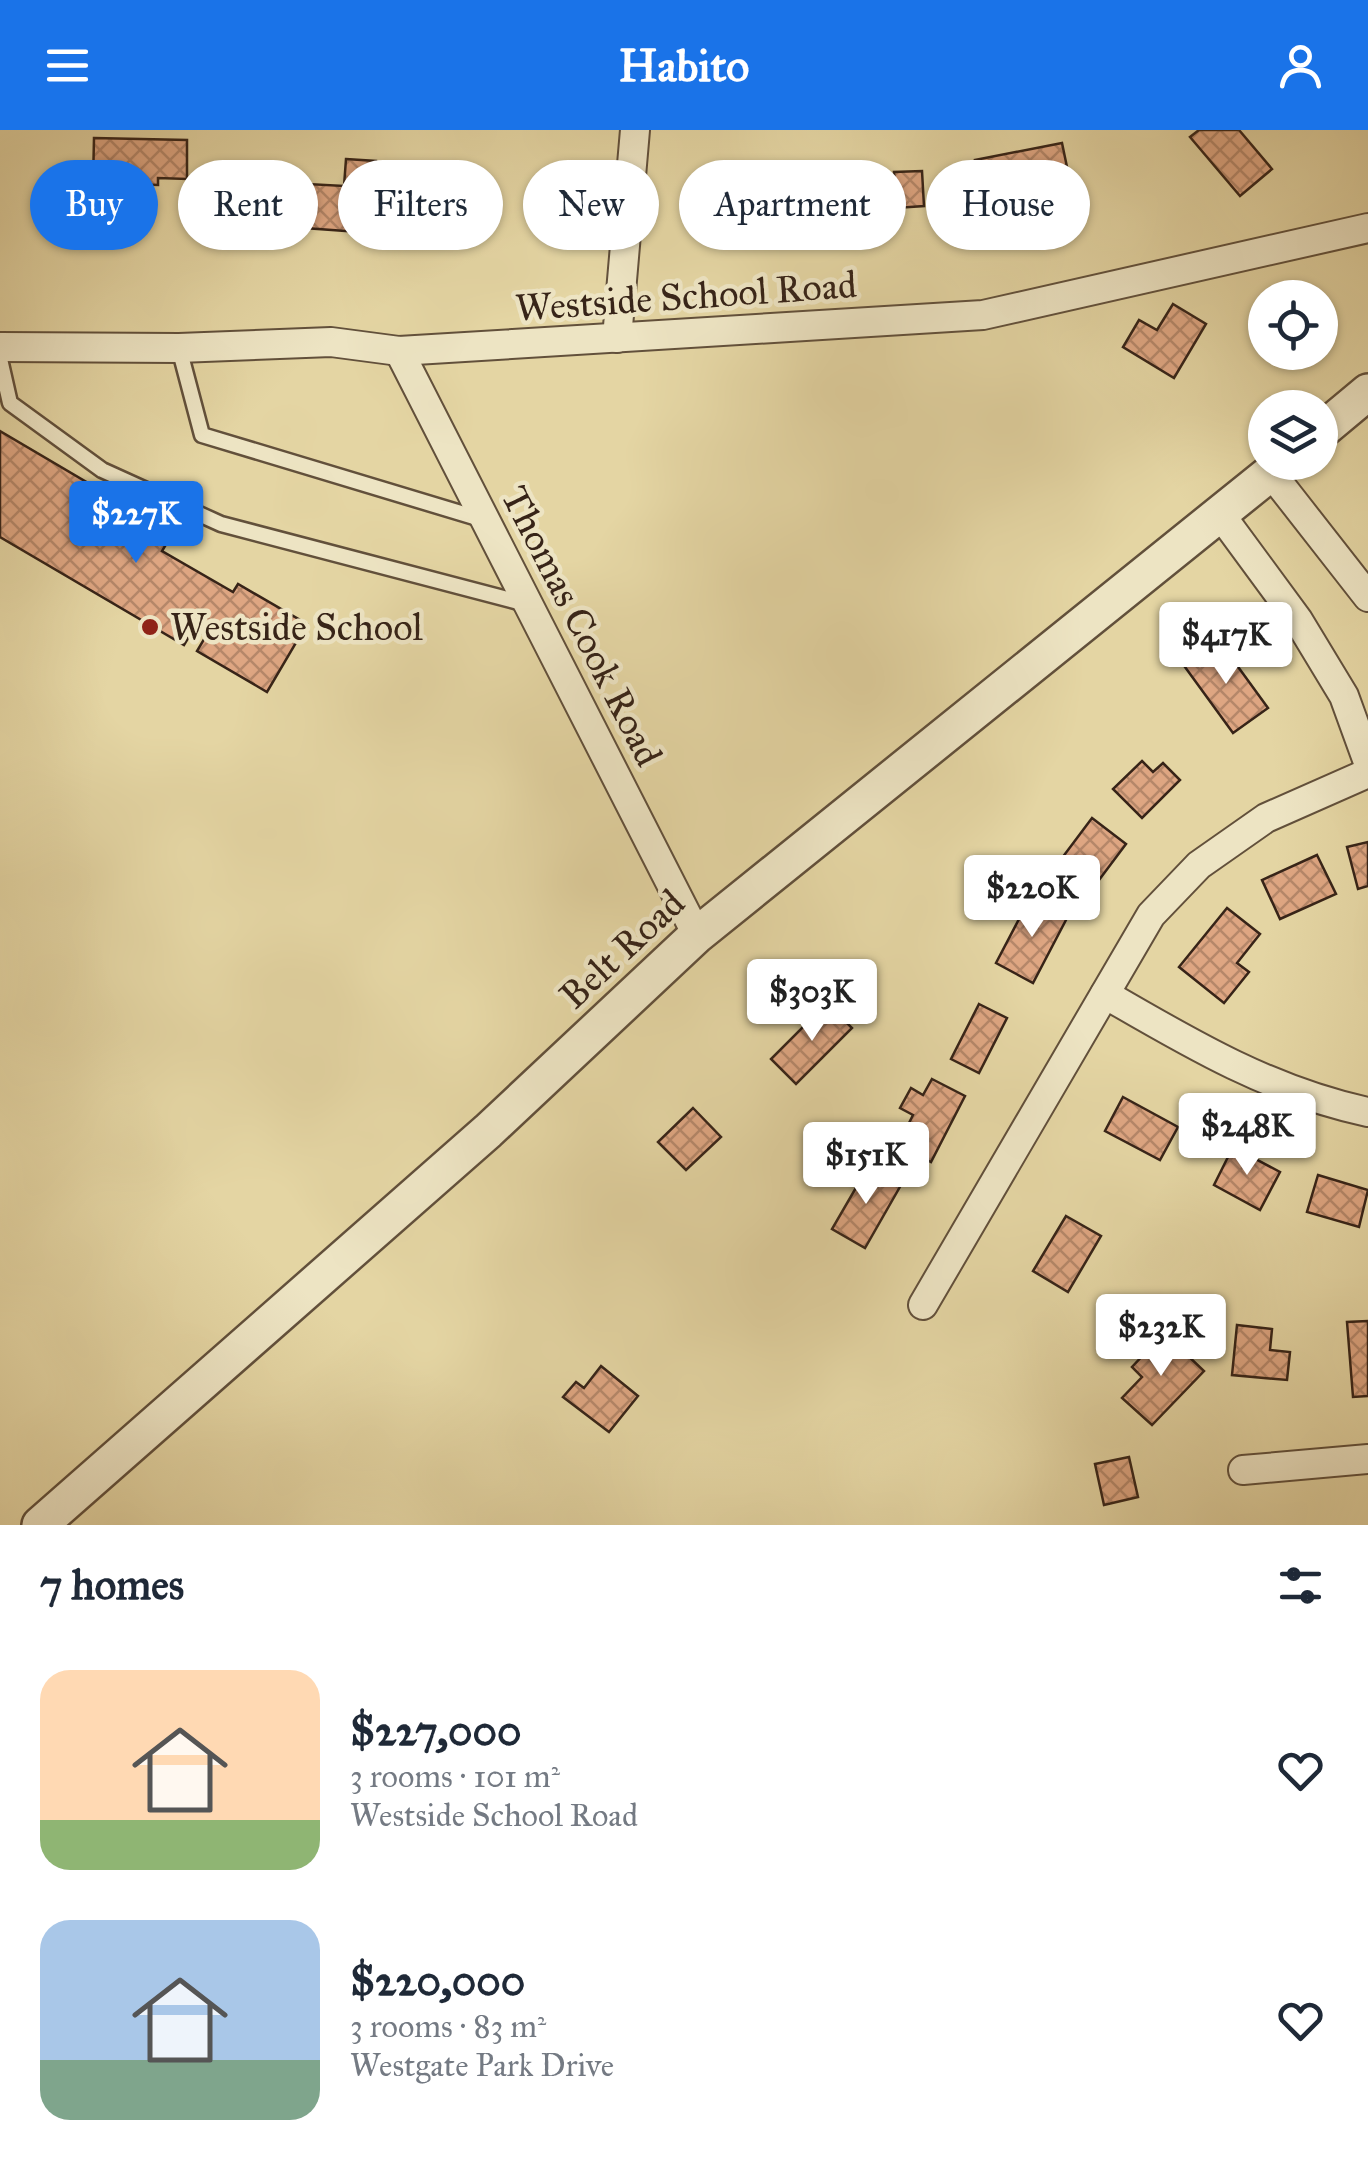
<!DOCTYPE html>
<html lang="en">
<head>
<meta charset="utf-8">
<style>
  :root { --surface:#fff; --page:#f2f2f3; --text:#1f2937; --muted:#747a83; --accent:#1a73e8 }
  body { margin:0; font-family:"IM FELL Great Primer",serif; background:var(--page); color:var(--text); height:100vh; display:flex; flex-direction:column; font-size:38px; white-space:nowrap }
  * { box-sizing:border-box; margin:0 }
  p { font-size:32px; color:var(--muted) }
  .icon { flex:none; width:55px; height:55px; fill:none; stroke:currentColor; stroke-width:2; stroke-linecap:round; stroke-linejoin:round }
  .map { position:relative; height:1395px; overflow:hidden }
  .side { display:flex; flex-direction:column; background:var(--surface); flex:1 }
  .side>* { flex:none }
  .guide { position:absolute; left:30px; top:30px; width:1310px; height:90px; display:flex; gap:20px }
  .fabs { position:absolute; left:1248px; top:150px; display:grid; gap:20px }
  .fabs a { display:grid; place-items:center; width:90px; height:90px; border-radius:50%; background:var(--surface); box-shadow:0 2px 8px #0004; font-size:50px }
  .price { position:absolute; translate:-50% -85px; padding:0 22px; border-radius:10px; background:#fff; color:#222; font-size:32px; line-height:65px; filter:drop-shadow(0 2px 5px #0008) }
  .price::after { content:''; position:absolute; left:50%; top:60px; width:30px; height:22px; margin-left:-15px; background:inherit; clip-path:polygon(0 0,100% 0,50% 100%) }
  .price.current { background:var(--accent); color:#fff }
  ul { padding:0; list-style:none }
  li { display:flex; align-items:center; gap:30px; height:250px; padding:0 40px }
  li span { display:grid; place-items:center; flex:none; width:280px; height:200px; border-radius:30px; color:#555 }
  li>.icon { margin-inline-start:auto }
  span .icon { width:120px; height:120px; fill:#fffc; stroke-width:1 }
  li b { font-size:42px }
  h2 { display:flex; justify-content:space-between; align-items:center; height:120px; padding:0 40px; font-size:42px }
  .tag { padding:0 35px; border-radius:45px; background:var(--surface); box-shadow:0 2px 8px #0004; font-size:35px; line-height:90px }
  .tag.current { background:var(--accent); color:#fff }
  header { display:flex; justify-content:space-between; align-items:center; height:130px; padding:0 40px; background:var(--accent); color:#fff; font-size:45px; font-weight:700 }
  .map>svg:first-child { display:block }
</style>
</head>
<body>
<header><svg class="icon" aria-label="menu" viewBox="0 0 24 24"><path d="M4 6h16M4 12h16M4 18h16"/></svg>Habito<svg class="icon" aria-label="person" viewBox="0 0 24 24"><circle cx="12" cy="8" r="4"/><path d="M4 21q1-7 8-7t8 7"/></svg></header>
<div class="map">
<svg width="1368" height="1395" viewBox="0 0 1368 1395">
  <defs>
    <pattern id="building-cross-hatch" width="8" height="8" patternUnits="userSpaceOnUse" patternTransform="scale(2.5)"><rect width="8" height="8" fill="#dea682"/><path d="M0 0l8 8M0 8l8-8" fill="none" stroke="#b58769"/></pattern>
  </defs>
  <rect width="100%" height="100%" fill="#e4d5a3"/>
  <filter id="stains"><feTurbulence type="fractalNoise" baseFrequency=".002" numOctaves="4"/><feColorMatrix values="0 0 0 0 .2 0 0 0 0 .09 0 0 0 0 .02 0 0 0 .5 -.17"/></filter>
  <radialGradient id="worn" r=".72"><stop offset=".6" stop-color="#630" stop-opacity="0"/><stop offset="1" stop-color="#630" stop-opacity=".3"/></radialGradient>
  <g fill="url(#building-cross-hatch)" stroke="#372418" stroke-width="2.5">
    <polygon points="1199,0 1239,0 1272,39 1240,66 1190,7"/>
    <polygon points="94,8 187,10 187,49 158,48 158,55 93,53"/>
    <polygon points="1062,13 1072,61 985,78 975,30"/>
    <polygon points="346,29 376,31 372,103 305,98 308,54 344,56"/>
    <polygon points="922,41 924,76 896,78 894,42"/>
    <polygon points="1173,174 1206,194 1174,248 1123,217 1139,190 1157,200"/>
    <polygon points="0,301 173,403 162,421 233,462 238,454 307,494 267,562 197,521 206,506 194,498 184,515 0,407"/>
    <polygon points="1220,512 1268,578 1233,603 1185,537"/>
    <polygon points="1142,631 1153,642 1163,633 1180,650 1142,688 1113,659"/>
    <polygon points="1092,688 1126,714 1084,770 1050,744"/>
    <polygon points="1368,712 1368,756 1358,759 1347,717"/>
    <polygon points="1317,725 1336,764 1280,789 1262,750"/>
    <polygon points="1030,768 1067,788 1033,853 996,833"/>
    <polygon points="1227,778 1260,804 1237,833 1249,842 1224,873 1179,837"/>
    <polygon points="827,873 852,898 796,954 771,929"/>
    <polygon points="979,874 1007,888 979,943 951,929"/>
    <polygon points="932,949 965,966 931,1032 898,1015 913,985 900,978 911,958 923,965"/>
    <polygon points="1123,967 1178,997 1160,1030 1105,1001"/>
    <polygon points="693,978 721,1007 686,1040 658,1012"/>
    <polygon points="1233,1017 1280,1042 1260,1080 1214,1055"/>
    <polygon points="868,1037 901,1055 865,1118 832,1099"/>
    <polygon points="1318,1045 1368,1060 1359,1097 1307,1082"/>
    <polygon points="1066,1086 1101,1106 1068,1162 1033,1141"/>
    <polygon points="1368,1191 1368,1266 1353,1267 1347,1192"/>
    <polygon points="1237,1195 1272,1199 1270,1220 1290,1222 1287,1250 1232,1245"/>
    <polygon points="1164,1203 1204,1241 1152,1295 1122,1268 1142,1247 1132,1237"/>
    <polygon points="601,1236 638,1266 609,1302 563,1267 576,1252 584,1258"/>
    <polygon points="1129,1327 1138,1367 1104,1375 1095,1334"/>
  </g>
  <g fill="none" stroke-linecap="round" stroke-linejoin="round">
    <defs>
      <g id="service">
        <polyline points="179,218 202,305 484,390"/>
        <polyline points="0,229 10,273 102,340 221,394 526,474"/>
      </g>
      <g id="minor">
        <polyline points="617,208 635,0"/>
        <polyline points="0,217 179,218 331,212 399,221 983,185 1368,98"/>
        <polyline points="399,221 697,805"/>
        <polyline points="1271,343 1368,467"/>
        <polyline points="1220,384 1298,490 1344,566 1368,632"/>
        <path d="M1105,864c84,49 167,98 263,118"/>
        <polyline points="923,1175 1151,785 1199,735 1266,688 1368,643"/>
        <polyline points="1243,1340 1368,1329"/>
      </g>
      <g id="tertiary">
        <polyline points="1320,302 1368,262"/>
        <polyline points="40,1395 488,1001 697,805 1284,332"/>
      </g>
    </defs>
    <use href="#service" stroke="#62503b" stroke-width="19"/>
    <use href="#minor" stroke="#62503b" stroke-width="32"/>
    <use href="#tertiary" stroke="#62503b" stroke-width="40"/>
    <use href="#service" stroke="#ede4c3" stroke-width="14"/>
    <use href="#minor" stroke="#ede4c3" stroke-width="28"/>
    <use href="#tertiary" stroke="#ede4c3" stroke-width="35"/>
  </g>
  <circle fill="#8f2418" stroke="#ede4c3" stroke-width="4" cx="150" cy="497" r="10"/>
  <g text-anchor="middle" dominant-baseline="central" stroke-width="9" stroke-linejoin="round" paint-order="stroke">
    <g font-size="38" fill="#372418" stroke="#ede4c3">
      <text transform="translate(686 166) rotate(-4)">Westside School Road</text>
      <text transform="translate(582 496) rotate(63)">Thomas Cook Road</text>
      <text transform="translate(622 819) rotate(-43)">Belt Road</text>
    </g>
    <g font-size="38" fill="#372418" stroke="#ede4c3" text-anchor="start">
      <text x="170" y="497">Westside School</text>
    </g>
  </g>
  <rect width="100%" height="100%" filter="url(#stains)"/>
  <rect width="100%" height="100%" fill="url(#worn)"/>
</svg>
<div class="fabs">
<a><svg class="icon" aria-label="locate" viewBox="0 0 24 24"><circle cx="12" cy="12" r="6"/><path d="M12 2v4M12 18v4M2 12h4M18 12h4"/></svg></a>
<a><svg class="icon" aria-label="layers" viewBox="0 0 24 24"><path d="M12 4l9 5-9 5-9-5zM3 14l9 5 9-5"/></svg></a>
</div>
<b class="price current" style="left:136px;top:436px">$227K</b>
<b class="price" style="left:1226px;top:557px">$417K</b>
<b class="price" style="left:1032px;top:810px">$220K</b>
<b class="price" style="left:812px;top:914px">$303K</b>
<b class="price" style="left:1247px;top:1048px">$248K</b>
<b class="price" style="left:866px;top:1077px">$151K</b>
<b class="price" style="left:1161px;top:1249px">$232K</b>
<div class="guide">
<a class="tag current">Buy</a>
<a class="tag">Rent</a>
<a class="tag">Filters</a>
<a class="tag">New</a>
<a class="tag">Apartment</a>
<a class="tag">House</a>
</div>
</div>
<section class="side">
<h2>7 homes<svg class="icon" aria-label="filters" viewBox="0 0 24 24"><path d="M4 7h16M4 17h16"/><circle cx="9" cy="7" r="2"/><circle cx="15" cy="17" r="2"/></svg></h2>
<ul>
<li><span style="background:linear-gradient(#ffd9b3 75%,#8fb573 0)"><svg class="icon" aria-label="home" viewBox="0 0 24 24"><path d="M3 11l9-7 9 7M6 9v11h12V9"/></svg></span><div><b>$227,000</b><p>3 rooms · 101 m²</p><p>Westside School Road</p></div><svg class="icon" aria-label="heart" viewBox="0 0 24 24"><path d="M12 20l-8-8c-3-5 5-10 8-4 3-6 11-1 8 4z"/></svg></li>
<li><span style="background:linear-gradient(#a9c7e8 70%,#7fa58c 0)"><svg class="icon" aria-label="home" viewBox="0 0 24 24"><path d="M3 11l9-7 9 7M6 9v11h12V9"/></svg></span><div><b>$220,000</b><p>3 rooms · 83 m²</p><p>Westgate Park Drive</p></div><svg class="icon" aria-label="heart" viewBox="0 0 24 24"><path d="M12 20l-8-8c-3-5 5-10 8-4 3-6 11-1 8 4z"/></svg></li>
</ul>
</section>
</body>
</html>
